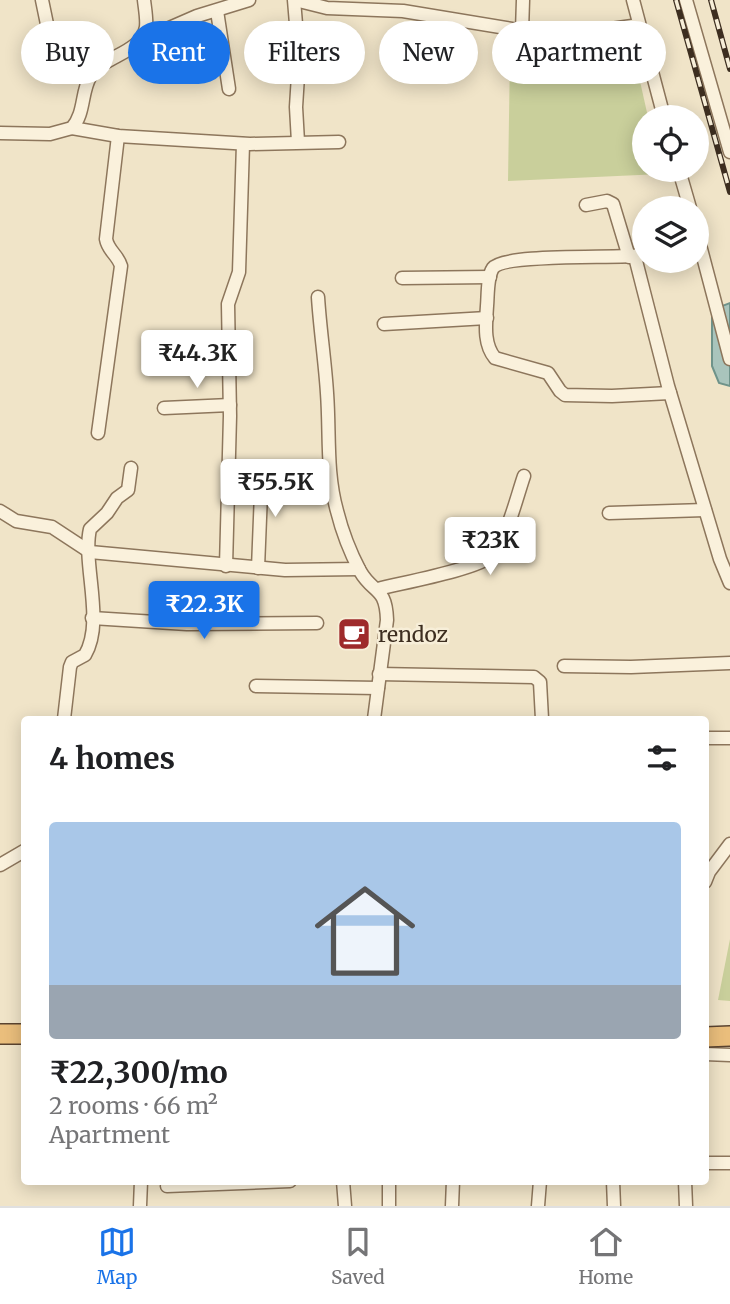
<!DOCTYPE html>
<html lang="en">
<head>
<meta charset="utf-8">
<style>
  :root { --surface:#fff; --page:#f2f2f2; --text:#202124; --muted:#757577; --line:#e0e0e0; --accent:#1a73e8 }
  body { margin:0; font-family:Merriweather,serif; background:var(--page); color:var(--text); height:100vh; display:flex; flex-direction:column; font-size:26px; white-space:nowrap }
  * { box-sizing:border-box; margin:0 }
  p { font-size:23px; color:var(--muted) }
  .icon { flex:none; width:38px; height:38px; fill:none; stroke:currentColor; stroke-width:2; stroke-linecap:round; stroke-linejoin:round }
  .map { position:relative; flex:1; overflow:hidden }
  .panel { position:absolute; left:21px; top:716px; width:688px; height:469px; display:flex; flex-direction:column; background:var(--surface); border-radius:7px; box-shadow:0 4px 18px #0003 }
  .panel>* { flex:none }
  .banner { position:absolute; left:21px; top:21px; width:690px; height:63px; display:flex; gap:14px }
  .fabs { position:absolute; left:632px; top:105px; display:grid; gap:14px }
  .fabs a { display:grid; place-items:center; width:77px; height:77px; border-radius:50%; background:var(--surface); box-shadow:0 4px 18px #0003; font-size:35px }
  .price { position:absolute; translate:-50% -60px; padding:0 16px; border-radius:7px; background:#fff; color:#222; font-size:23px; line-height:46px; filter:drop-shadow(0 2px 4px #0008) }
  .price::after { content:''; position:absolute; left:50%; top:42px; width:21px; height:16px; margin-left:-10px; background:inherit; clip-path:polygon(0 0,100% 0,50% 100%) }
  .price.current { background:var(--accent); color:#fff }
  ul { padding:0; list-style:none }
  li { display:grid; align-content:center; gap:14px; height:371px; padding:0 28px }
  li+li { border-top:2px solid var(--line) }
  li span { display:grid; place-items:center; height:217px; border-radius:7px; color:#555 }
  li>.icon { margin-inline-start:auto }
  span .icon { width:126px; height:126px; fill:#fffc; stroke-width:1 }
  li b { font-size:30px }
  h2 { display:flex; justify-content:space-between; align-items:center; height:84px; padding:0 28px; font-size:30px }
  .pill { padding:0 24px; border-radius:32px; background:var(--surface); box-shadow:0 4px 18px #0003; font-size:24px; line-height:63px }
  .pill.current { background:var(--accent); color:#fff }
  .tabs { display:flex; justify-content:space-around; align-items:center; height:98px; border-top:2px solid var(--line); background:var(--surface); font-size:19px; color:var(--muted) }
  .tabs a { display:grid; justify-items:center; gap:4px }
  .tabs .current { color:var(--accent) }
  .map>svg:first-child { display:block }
</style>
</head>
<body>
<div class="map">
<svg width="730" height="1206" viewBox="0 0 730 1206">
  <rect width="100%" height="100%" fill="#f0e4c8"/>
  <g fill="#c9cf9b">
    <polygon points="631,41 648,117 644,117 644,170 660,170 661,174 508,181 510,53"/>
    <polygon points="730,939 730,1001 718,1000"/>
  </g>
  <polygon fill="#a9c4bc" stroke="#6f938a" stroke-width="2" points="730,303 730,386 719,383 712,366 712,310"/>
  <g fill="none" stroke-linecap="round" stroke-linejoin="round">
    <defs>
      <g id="minor">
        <polyline points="42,0 48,29 52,39 94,71"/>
        <polyline points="294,0 299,60 296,107 298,142"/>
        <polyline points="295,0 327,8 403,11 543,34 576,34 639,25"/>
        <polyline points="633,0 664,117"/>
        <polyline points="686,0 730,152"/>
        <polyline points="217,11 229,89"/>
        <polyline points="522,31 523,0"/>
        <polyline points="143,36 158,33 197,16 249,0"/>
        <polyline points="72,128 118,136 250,144 339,142"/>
        <path d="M0,133l50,1 22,-6c13,-15 9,-35 18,-51 13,-22 51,-23 56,-50 1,-8 -1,-18 -2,-27"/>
        <polyline points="679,170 690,208"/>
        <polyline points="586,205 607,201 613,204 629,257"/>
        <polyline points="696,230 730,359"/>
        <path d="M644,255c-25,4 -140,-2 -151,13 -6,9 -5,27 -6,38 -1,17 -4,38 8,52l53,15 12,18 5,4 47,1 58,-3"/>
        <polyline points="635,257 668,386 720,559 730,583"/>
        <polyline points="402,278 490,277"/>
        <path d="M318,297c2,32 7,64 9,96 3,40 -1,79 10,118 5,20 13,41 23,60 13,23 26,15 27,49l-13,99"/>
        <polyline points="384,324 487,318"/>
        <polyline points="164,408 230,405"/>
        <path d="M98,433l23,-167c-3,-11 -13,-15 -15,-27l12,-103"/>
        <polyline points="0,511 16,521 52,527 90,552 285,570 359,569"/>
        <polyline points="609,513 705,510"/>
        <polyline points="226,566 230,416 228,304 239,272 243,144"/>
        <polyline points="258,568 262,468"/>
        <path d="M378,589c23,-6 100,-20 113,-33 15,-14 26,-60 33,-80"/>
        <polyline points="92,618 187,624 317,623"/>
        <polyline points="564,666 631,667 730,663"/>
        <polyline points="379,674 534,677 540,682 542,719"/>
        <polyline points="256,686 378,688"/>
        <path d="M64,719l6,-52 2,-5 13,-7c20,-34 -3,-91 5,-126l17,-16 10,-15 11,-8 3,-22"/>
        <polyline points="705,738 730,738"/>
        <polyline points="0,865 24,851"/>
        <polyline points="705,882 709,872 730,844"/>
        <polyline points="705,1054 730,1055"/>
        <polyline points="705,1163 730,1163"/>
        <polyline points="343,1181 345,1206"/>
        <polyline points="613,1181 614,1206"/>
        <polyline points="685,1181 686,1206"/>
        <polyline points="167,1186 290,1181"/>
        <polyline points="140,1206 141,1181"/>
        <polyline points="389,1206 389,1181"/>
        <polyline points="452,1206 453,1181"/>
        <polyline points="538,1206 540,1181"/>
      </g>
      <g id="trunk">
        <polyline points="0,1034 24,1034"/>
        <polyline points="705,1037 730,1036"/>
      </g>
    </defs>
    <use href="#minor" stroke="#8d765c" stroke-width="15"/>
    <use href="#trunk" stroke="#5b4430" stroke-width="22"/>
    <use href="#minor" stroke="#faf1dc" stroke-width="12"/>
    <use href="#trunk" stroke="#eabe7c" stroke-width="19"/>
    <defs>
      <g id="rail">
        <polyline points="676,0 730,192"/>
        <polyline points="711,0 730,69"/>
      </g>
    </defs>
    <use href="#rail" stroke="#3d2e20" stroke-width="6"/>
    <use href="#rail" stroke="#f7eed8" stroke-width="3.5" stroke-dasharray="10" stroke-linecap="butt"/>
  </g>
  <defs>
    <symbol id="cafe-square" viewBox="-11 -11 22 22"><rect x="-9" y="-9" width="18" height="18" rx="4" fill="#9e2a2b" stroke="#f7eed8"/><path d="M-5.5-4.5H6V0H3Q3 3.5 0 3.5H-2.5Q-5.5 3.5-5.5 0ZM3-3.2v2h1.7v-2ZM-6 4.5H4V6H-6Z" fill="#fff"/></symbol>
  </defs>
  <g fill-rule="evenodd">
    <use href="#cafe-square" x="335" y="615" width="38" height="38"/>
  </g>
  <g text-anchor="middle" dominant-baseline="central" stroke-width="5" stroke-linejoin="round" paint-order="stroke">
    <g font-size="21" fill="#3d2e20" stroke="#f7eed8" text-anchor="start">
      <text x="378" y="634">rendoz</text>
    </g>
  </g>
</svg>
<div class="fabs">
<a><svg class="icon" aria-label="locate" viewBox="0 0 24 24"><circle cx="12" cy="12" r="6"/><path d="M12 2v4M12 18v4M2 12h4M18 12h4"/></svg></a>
<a><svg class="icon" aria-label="layers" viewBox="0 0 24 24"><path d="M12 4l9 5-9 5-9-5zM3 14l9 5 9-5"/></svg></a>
</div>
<b class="price" style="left:197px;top:390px">₹44.3K</b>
<b class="price" style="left:275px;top:519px">₹55.5K</b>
<b class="price" style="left:490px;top:577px">₹23K</b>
<b class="price current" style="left:204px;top:641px">₹22.3K</b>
<div class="banner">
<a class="pill">Buy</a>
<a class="pill current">Rent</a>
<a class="pill">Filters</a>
<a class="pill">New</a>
<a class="pill">Apartment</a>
</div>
<section class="panel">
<h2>4 homes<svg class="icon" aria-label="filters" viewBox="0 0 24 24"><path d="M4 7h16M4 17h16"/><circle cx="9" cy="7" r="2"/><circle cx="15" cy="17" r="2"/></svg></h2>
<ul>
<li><span style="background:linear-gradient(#a9c7e8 75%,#9aa5b1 0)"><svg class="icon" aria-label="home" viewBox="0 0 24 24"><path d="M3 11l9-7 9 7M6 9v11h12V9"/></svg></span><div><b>₹22,300/mo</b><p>2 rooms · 66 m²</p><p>Apartment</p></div></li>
</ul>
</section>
</div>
<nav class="tabs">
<a class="current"><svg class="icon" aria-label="map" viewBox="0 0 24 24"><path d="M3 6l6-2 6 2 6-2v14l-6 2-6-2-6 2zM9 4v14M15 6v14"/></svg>Map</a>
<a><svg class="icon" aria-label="saved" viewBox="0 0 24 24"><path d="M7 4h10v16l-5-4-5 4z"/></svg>Saved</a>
<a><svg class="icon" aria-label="home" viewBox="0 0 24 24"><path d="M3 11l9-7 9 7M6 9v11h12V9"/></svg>Home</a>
</nav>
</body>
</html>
